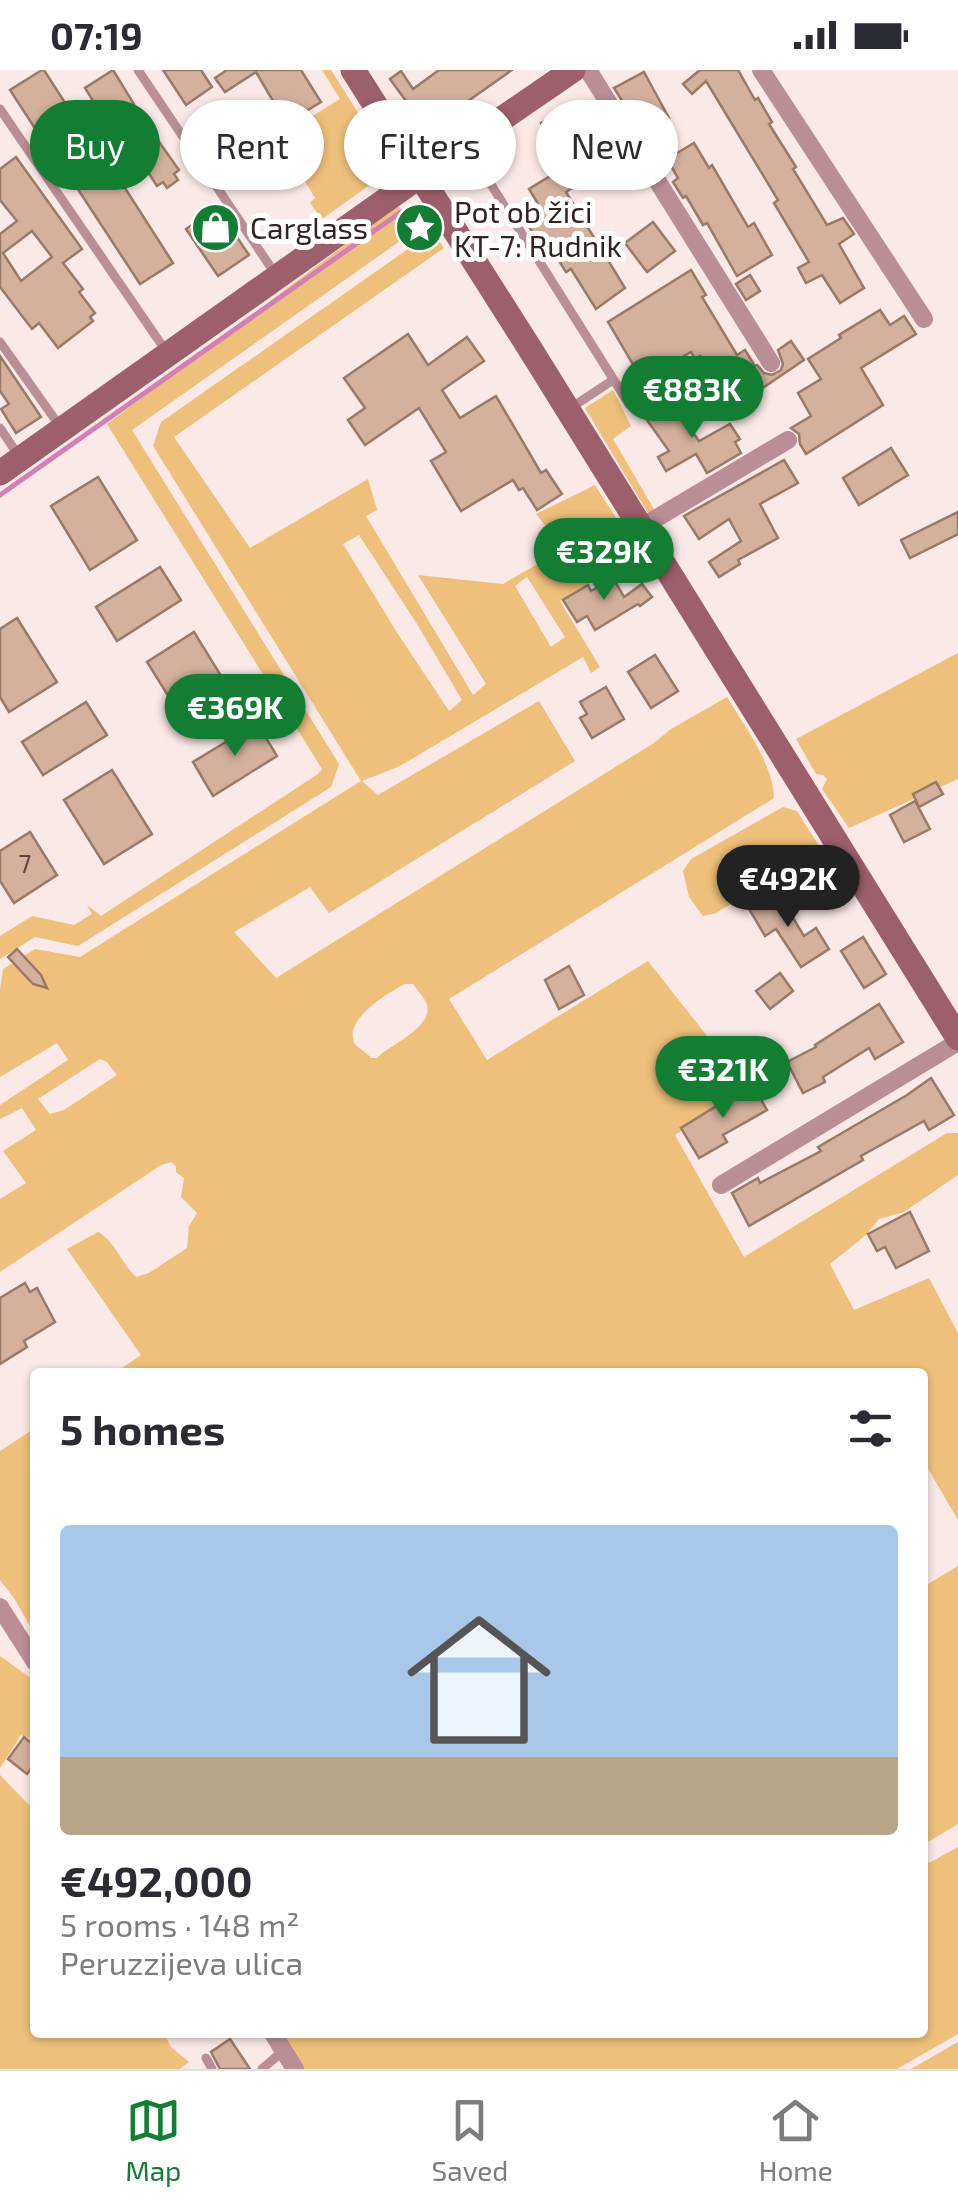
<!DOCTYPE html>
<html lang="en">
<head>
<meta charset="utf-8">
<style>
  :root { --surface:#fff; --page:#f7f7f7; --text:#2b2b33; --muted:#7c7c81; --line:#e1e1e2; --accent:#137e33 }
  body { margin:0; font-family:"Exo 2",sans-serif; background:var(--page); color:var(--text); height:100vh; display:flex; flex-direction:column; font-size:38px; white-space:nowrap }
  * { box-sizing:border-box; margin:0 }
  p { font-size:32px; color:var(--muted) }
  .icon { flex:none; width:55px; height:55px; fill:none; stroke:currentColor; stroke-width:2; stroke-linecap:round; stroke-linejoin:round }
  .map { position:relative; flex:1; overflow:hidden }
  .panel { position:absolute; left:30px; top:1298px; width:898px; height:670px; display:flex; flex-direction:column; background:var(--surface); border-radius:10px; box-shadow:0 2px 8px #0004 }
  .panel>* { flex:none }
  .hud { position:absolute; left:30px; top:30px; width:900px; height:90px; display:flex; gap:20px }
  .price { position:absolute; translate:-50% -85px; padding:0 22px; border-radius:35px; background:var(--accent); color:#fff; font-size:32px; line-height:65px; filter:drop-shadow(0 2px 5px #0008) }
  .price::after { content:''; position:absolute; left:50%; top:60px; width:30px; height:22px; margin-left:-15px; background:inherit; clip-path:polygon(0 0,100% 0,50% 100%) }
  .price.selected { background:#222; color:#fff }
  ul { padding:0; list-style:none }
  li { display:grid; align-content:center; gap:20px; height:530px; padding:0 30px }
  li span { display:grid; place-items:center; height:310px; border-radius:10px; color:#555 }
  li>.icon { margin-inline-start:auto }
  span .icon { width:180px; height:180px; fill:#fffc; stroke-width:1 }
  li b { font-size:42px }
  h2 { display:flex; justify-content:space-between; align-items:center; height:120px; padding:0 30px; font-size:42px }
  .pill { padding:0 35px; border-radius:45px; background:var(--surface); box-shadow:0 2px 8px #0004; font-size:35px; line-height:90px }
  .pill.selected { background:var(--accent); color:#fff }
  .status { display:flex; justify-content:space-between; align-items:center; height:70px; padding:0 50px; background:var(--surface); direction:ltr }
  .status svg { height:28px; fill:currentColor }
  .dock { display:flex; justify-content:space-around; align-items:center; height:140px; border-top:2px solid var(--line); background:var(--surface); font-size:28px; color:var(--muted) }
  .dock a { display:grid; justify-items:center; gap:5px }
  .dock .selected { color:var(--accent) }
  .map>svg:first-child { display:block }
</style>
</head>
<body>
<div class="status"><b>07:19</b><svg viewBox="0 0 49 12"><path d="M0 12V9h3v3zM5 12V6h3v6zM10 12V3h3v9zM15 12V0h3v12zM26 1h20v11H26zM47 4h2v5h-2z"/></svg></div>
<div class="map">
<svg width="958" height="1999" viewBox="0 0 958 1999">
  <rect width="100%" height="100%" fill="#fae9e6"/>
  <g fill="#efc07b" fill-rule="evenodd">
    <polygon points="322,0 331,0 362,49 377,104 369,110 371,114 322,149 310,133 315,128 278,67 340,29"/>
    <polygon points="395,137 399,137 408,149 400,171 132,360 339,694 331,717 78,876 35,867 0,889 0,866 32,846 74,855 92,844 87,835 101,846 318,704 322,699 107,354"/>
    <path d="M423,145l21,33 -270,189 76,111 118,-69 9,31 -11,6 107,179 13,-11 -68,-109 85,9 52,-30 -7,-25 -12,-15 59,-29 43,67 -78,49 40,66 -9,6 -8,-16 -183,109 -38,15 16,14 161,-94 36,60 -246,152 -19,-26 -76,45 42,46 378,-235 17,-14 56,-32c17,28 46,67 47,101l-325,201 38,61 161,-99 74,94 23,33 -70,47 69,122 203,-124h11v42l-54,37 -25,7 -13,16 -36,29 24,46 75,-32 29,55v187l-35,-60 -1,-88h-806l25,-17 -74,-106 31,-17c16,8 24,32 38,45l13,-4 38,-25 2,-22 8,-13 -16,-16 3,-19 -8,-6v-5l-4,-5 -11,3 -161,107v-73l26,-16 -23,-32 33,-21 -14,-22 -22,11v-14l68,-45 -11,-17 -57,34v-88l3,-20 32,-20 45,8 281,-176 -208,-335 8,-24 270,-189 -10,-15zM359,465l58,89 45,76 -13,11 -53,-80 -53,-87zM527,507l38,60 -14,10 -36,-61zM405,914h8c4,6 12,14 14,21 6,23 -38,40 -50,53h-6c-4,-5 -15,-11 -17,-16 -10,-23 35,-50 51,-58zM100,989l7,3 10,13 -53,35 -14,4 -12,-15z"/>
    <polygon points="613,320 631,356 613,369 655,441 648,443 585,338"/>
    <polygon points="958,583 958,709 849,758 822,719 827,709 823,705 816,704 796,669"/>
    <polygon points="783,737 797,741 821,779 716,843 703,846 689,827 683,801 691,789"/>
    <polygon points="35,1358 35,1565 14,1528 0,1510 0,1381"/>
    <polygon points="958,1496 958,1754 923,1775 923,1517"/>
    <polygon points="0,1586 35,1611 35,1670 21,1665 0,1698"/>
    <polygon points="0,1705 35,1741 35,1962 170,1963 166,1967 171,1977 189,1992 180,1999 0,1999"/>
    <polygon points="958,1777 958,1964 897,1999 302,1999 278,1963 922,1962 923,1780 929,1793"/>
    <polygon points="958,1972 958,1999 911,1999"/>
  </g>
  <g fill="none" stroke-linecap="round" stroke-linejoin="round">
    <polyline stroke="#d27fb4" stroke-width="5" points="0,425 401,142"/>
  </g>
  <g fill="#d3b19d" stroke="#997a67" stroke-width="2.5" fill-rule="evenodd">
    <polygon points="42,0 44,0 80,56 47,77 10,20"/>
    <polygon points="113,0 134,34 106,52 85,18"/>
    <polygon points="163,0 201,0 212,17 186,35"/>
    <polygon points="227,0 301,0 321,32 286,53 256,2 225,22 215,8"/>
    <polygon points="439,0 512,0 427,60 390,9 401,1 413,19"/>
    <polygon points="700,0 738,0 755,30 758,28 772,52 769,54 796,97 793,99 827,155 843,148 854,164 839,174 864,218 840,233 822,205 806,213 798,198 809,192 774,133 778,130 706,11 692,24 683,14"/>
    <polygon points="644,2 669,48 648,59 640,44 633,48 614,18"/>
    <polygon points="557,44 573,73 581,68 585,74 596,68 610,91 570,116 572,118 566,122 625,218 596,239 571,199 566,202 542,164 535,167 526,151 543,142 529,119 565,97 541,53"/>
    <polygon points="152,62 179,100 174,104 178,110 167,118 163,112 157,116 131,76"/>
    <polygon points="694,73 709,98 712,95 748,157 754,153 772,185 737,206 707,153 703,155 686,126 683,128 673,112 678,108 667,89"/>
    <polygon points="100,79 173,193 140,214 66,101"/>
    <path d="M16,87l66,92 -19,14 20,26 -4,3 16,21 -5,4 3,4 -35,27 -19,-25 -7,6 -32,-42v-53l17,-13 -17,-21v-31zM32,161l20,26 -31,24 -18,-28z"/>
    <polygon points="622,89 632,104 619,112 609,97"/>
    <polygon points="217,138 249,185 218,206 186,159"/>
    <polygon points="653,152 675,181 647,202 625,173"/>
    <polygon points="691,200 706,225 702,227 737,285 745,280 755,296 757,295 764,303 772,305 781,300 783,294 778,280 791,271 804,290 735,337 700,286 695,289 691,282 660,300 663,305 645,315 608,252"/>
    <polygon points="750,205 760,221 746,230 736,214"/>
    <polygon points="880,240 890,255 904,246 916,264 861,298 883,335 806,384 800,374 799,364 791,358 811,346 798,323 821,309 808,289 841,268 839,265"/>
    <polygon points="408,264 428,295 467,267 484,291 442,320 460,348 496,326 541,403 546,400 562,424 537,440 523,418 519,420 513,410 461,441 431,391 446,382 419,338 365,375 348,350 365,338 344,308"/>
    <polygon points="0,286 41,347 16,363 1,339 9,334 0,321"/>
    <polygon points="671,332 699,371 730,354 740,369 735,372 741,383 707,403 696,384 666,401 658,387 669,381 647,350"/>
    <polygon points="891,378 908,405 859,435 843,408"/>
    <polygon points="784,390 798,413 760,434 778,468 738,490 740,494 719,507 709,492 741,471 729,449 699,469 684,446"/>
    <polygon points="98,407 137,470 90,500 51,436"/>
    <polygon points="958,442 958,464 910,488 901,470"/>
    <polygon points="160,497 181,530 117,571 96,537"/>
    <polygon points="613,508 624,527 642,514 652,527 640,536 638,534 595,560 587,546 577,552 563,530 588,515 591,521"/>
    <polygon points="17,548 57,612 9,642 0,627 0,559"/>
    <polygon points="194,562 234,627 187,656 147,592"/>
    <polygon points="655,585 678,621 651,638 628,602"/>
    <polygon points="606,617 624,649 592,668 580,648 587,644 580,632"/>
    <polygon points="86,632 107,665 43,705 22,672"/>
    <polygon points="257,653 277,686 213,726 193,692"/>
    <polygon points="112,700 152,764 104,794 64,730"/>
    <polygon points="936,712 943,724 919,737 913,724"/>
    <polygon points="915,731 930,759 904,772 890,745"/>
    <polygon points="30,762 57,805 14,833 0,811 0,781"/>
    <polygon points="777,822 804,866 816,858 829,879 801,897 776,859 765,866 749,839"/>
    <polygon points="863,867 886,904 864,918 841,881"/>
    <polygon points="17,879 41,905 47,918 33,914 8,887"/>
    <polygon points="569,896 584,925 559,939 545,910"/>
    <polygon points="780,903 793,921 770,939 756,921"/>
    <polygon points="879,934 903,972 875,989 869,978 823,1007 825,1012 803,1023 787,992 816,977 815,975"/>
    <polygon points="931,1008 954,1045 929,1060 924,1051 861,1086 863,1090 749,1156 732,1123 758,1108 760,1113 821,1081 818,1077 907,1025"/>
    <polygon points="752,1014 767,1040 723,1065 727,1072 699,1088 681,1058"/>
    <polygon points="910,1142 929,1181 896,1198 885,1177 877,1181 868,1164"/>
    <polygon points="25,1213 30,1222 37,1218 55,1252 24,1271 27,1277 0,1294 0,1228"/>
    <polygon points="24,1667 35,1676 35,1693 27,1704 8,1689"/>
    <polygon points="230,1969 250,1999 220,1999 211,1982"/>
  </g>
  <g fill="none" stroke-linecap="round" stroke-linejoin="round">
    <g stroke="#ba8e96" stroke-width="9">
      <polyline points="138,0 276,205"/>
      <polyline points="0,39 168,284"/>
      <polyline points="480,97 629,334"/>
      <polyline points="0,272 59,355"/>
      <polyline points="569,339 613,310"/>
      <polyline points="0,358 18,385"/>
      <polyline points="206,1988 212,1999"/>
      <polyline points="262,1999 283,1981"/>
    </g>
    <g stroke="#ba8e96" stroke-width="18">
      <polyline points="588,0 771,293"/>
      <polyline points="761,0 924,249"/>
      <polyline points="640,458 788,370"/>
      <polyline points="721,1115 958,972"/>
      <polyline points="0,1537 35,1592"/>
      <polyline points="272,1962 295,1999"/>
    </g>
    <g stroke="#9e5f6d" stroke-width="25">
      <polyline points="353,0 532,282 958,968"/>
      <polyline points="0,403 458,79 573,0"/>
    </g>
  </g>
  <defs>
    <symbol id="shop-disc" viewBox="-11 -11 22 22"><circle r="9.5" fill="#137e33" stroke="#fff"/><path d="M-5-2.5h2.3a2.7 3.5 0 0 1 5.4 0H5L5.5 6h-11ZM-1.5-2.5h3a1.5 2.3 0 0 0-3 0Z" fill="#fff"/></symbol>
    <symbol id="sight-disc" viewBox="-11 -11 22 22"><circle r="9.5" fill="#137e33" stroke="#fff"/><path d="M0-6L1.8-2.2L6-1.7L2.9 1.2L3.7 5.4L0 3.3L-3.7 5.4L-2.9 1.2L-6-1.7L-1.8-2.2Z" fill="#fff"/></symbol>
  </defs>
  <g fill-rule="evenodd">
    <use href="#shop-disc" x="188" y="130" width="55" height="55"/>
    <use href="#sight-disc" x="392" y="130" width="55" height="55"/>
  </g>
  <g text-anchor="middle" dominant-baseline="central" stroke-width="10" stroke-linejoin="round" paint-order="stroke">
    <g font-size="25" fill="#5a463f">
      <text x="25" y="793">7</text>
    </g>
    <g font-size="30" fill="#322220" stroke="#fff" text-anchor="start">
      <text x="454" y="141">Pot ob žici<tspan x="454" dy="34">KT-7: Rudnik</tspan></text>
      <text x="250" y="157">Carglass</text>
    </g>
  </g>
</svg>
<b class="price" style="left:692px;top:371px">€883K</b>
<b class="price" style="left:604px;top:533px">€329K</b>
<b class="price" style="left:235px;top:689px">€369K</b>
<b class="price selected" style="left:788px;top:860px">€492K</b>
<b class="price" style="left:723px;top:1051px">€321K</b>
<div class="hud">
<a class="pill selected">Buy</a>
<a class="pill">Rent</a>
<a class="pill">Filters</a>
<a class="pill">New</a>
</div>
<section class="panel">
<h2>5 homes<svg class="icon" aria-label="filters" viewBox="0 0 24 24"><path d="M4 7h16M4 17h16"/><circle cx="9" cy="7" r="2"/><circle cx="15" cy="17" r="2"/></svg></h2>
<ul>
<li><span style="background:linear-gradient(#a9c7e8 75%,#b9a48a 0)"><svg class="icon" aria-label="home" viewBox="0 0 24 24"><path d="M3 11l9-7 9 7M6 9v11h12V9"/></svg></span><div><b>€492,000</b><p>5 rooms · 148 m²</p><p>Peruzzijeva ulica</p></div></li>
</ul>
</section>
</div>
<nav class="dock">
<a class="selected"><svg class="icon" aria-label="map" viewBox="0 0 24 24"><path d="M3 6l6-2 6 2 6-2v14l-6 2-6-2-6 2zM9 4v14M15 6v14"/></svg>Map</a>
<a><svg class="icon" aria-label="saved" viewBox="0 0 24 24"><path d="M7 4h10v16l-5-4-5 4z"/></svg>Saved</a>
<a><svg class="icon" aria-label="home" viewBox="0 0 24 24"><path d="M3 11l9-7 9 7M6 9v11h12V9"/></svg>Home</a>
</nav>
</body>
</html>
